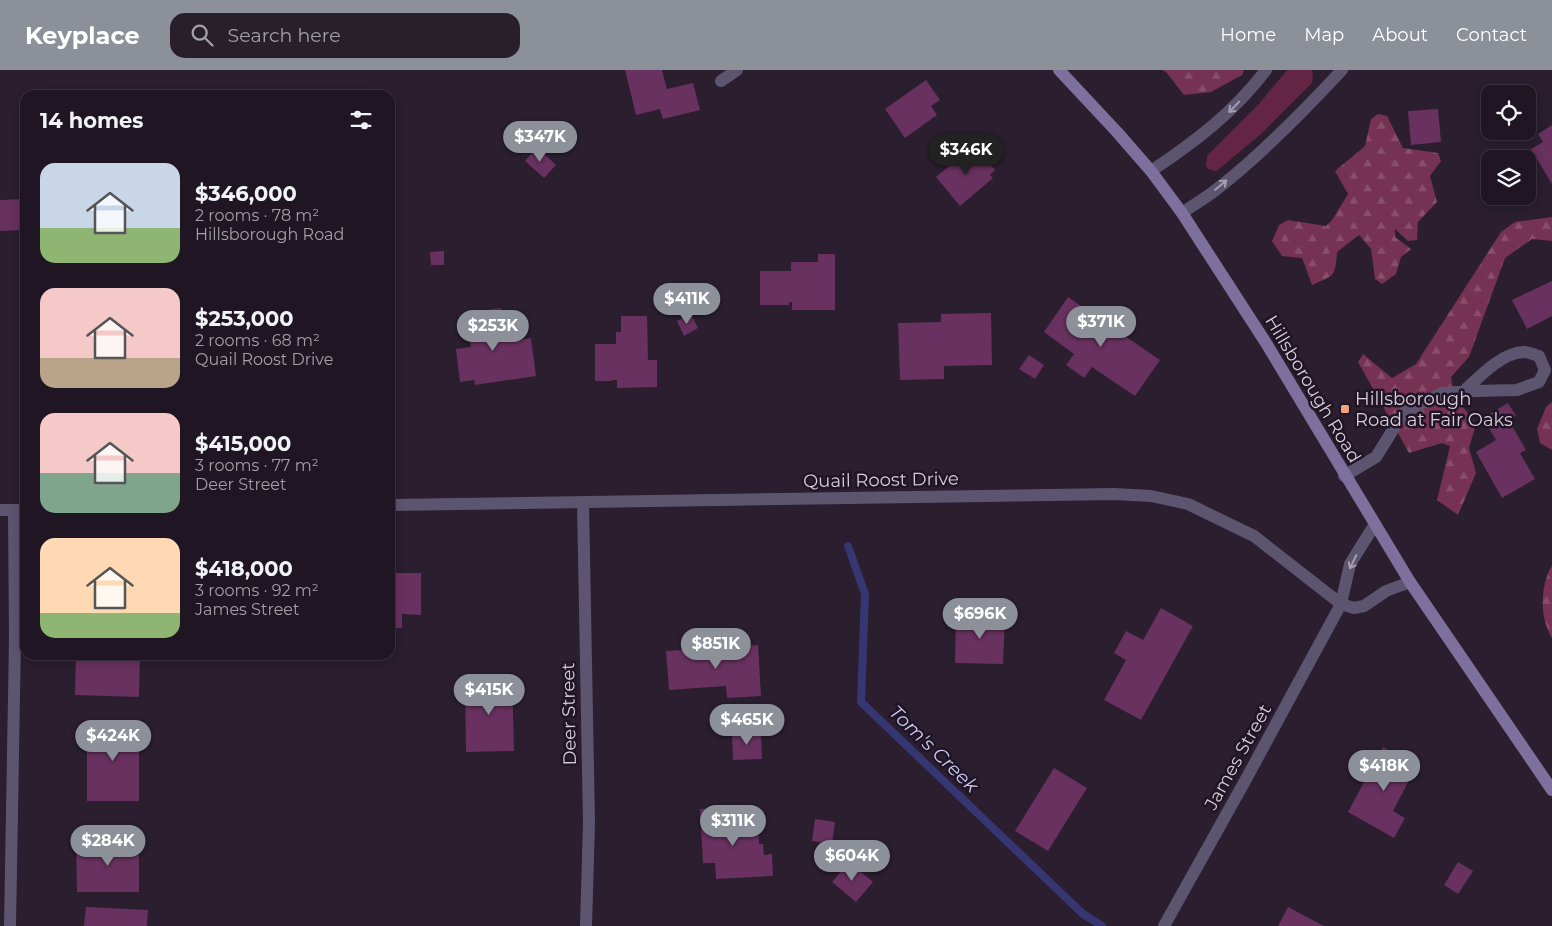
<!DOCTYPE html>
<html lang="en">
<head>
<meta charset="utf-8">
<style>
  :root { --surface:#201623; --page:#281f2b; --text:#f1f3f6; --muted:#a29fa6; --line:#3d3541; --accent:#8c9099 }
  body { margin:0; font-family:Montserrat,sans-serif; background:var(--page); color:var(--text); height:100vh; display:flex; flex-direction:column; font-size:19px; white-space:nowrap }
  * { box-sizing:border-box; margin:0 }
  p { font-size:16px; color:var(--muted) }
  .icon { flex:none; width:28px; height:28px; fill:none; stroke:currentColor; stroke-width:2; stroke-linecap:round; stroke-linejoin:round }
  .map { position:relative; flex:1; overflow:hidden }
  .drawer { position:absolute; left:20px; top:20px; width:375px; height:570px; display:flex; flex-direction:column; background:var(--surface); border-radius:15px; box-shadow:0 2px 12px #0003,0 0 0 1px var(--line) }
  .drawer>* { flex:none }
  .tools { position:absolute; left:1481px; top:15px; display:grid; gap:10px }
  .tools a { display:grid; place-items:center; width:55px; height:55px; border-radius:10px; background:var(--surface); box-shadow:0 2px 12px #0003,0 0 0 1px var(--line); font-size:25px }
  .price { position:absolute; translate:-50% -42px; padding:0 11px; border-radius:18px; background:var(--accent); color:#fff; font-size:16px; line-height:32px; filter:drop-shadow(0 1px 2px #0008) }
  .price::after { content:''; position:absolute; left:50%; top:30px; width:15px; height:11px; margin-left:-8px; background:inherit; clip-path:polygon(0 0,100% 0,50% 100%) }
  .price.on { background:#222; color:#fff }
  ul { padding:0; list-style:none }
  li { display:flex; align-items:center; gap:15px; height:125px; padding:0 20px }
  li span { display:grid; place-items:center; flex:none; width:140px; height:100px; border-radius:15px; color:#555 }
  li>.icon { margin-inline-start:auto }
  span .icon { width:60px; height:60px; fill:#fffc; stroke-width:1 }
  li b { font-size:21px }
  h2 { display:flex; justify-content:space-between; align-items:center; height:60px; padding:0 20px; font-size:21px }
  header { display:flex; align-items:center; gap:30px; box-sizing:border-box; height:70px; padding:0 25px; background:var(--accent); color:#fff }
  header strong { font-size:24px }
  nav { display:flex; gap:28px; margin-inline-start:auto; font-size:18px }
  .search { width:350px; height:45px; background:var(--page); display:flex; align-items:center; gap:12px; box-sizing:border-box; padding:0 18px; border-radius:15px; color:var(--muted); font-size:19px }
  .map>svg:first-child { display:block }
</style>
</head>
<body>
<header>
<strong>Keyplace</strong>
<div class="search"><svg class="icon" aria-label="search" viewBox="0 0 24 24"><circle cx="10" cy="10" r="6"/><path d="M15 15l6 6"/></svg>Search here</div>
<nav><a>Home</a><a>Map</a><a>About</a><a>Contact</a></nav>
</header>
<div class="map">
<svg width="1552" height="856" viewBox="0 0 1552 856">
  <defs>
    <pattern id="forest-firs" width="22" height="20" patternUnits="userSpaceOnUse" patternTransform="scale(1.25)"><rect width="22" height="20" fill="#753252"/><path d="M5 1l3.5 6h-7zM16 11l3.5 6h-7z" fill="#884e6a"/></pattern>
  </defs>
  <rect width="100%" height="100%" fill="#2a1e2f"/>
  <polygon fill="#632543" points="1287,0 1312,0 1313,7 1312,13 1260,65 1218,100 1215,101 1208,99 1206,95 1207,86 1258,35"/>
  <g fill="url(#forest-firs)">
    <polygon points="1162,0 1244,0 1242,5 1211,22 1184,25 1166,2"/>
    <path d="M1378,44l9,2 16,32 35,5 3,8 -11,15 7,26 -19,20 -1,18 -9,1 -13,-12v8l16,12 -10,8 -5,17 -14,10 -7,-5 -4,-30 -12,-14 -22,17c-2,25 -2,23 -25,33l-10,-27 -20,-2 -10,-15 7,-16 9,-5 38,6 6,-6 16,-26 -13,-23 30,-25 6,-27z"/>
    <polygon points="1552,147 1552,171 1532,169 1505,188 1469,287 1451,307 1454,325 1476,354 1469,378 1476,403 1458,445 1437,430 1450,376 1442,373 1409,383 1358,292 1363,284 1392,308 1416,294 1501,162 1515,152"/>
    <polygon points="1552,332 1552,380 1540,373 1537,359 1546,337"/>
    <path d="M1552,495v73c-13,-22 -12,-51 0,-73z"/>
  </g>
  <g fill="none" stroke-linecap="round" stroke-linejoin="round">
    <polyline stroke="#363672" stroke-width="8" points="848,476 865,524 861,632 1083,844 1102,856"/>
  </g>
  <g fill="#68315f">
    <polygon points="625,0 662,0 667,19 693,13 700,40 663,49 660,39 636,45"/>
    <polygon points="926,10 940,30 931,36 937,45 905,68 885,39"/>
    <polygon points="1438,39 1441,72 1411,75 1408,41"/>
    <polygon points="1552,55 1552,114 1531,79 1543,72 1538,64"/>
    <polygon points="537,77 556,95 544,108 525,91"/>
    <polygon points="976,78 995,100 990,105 993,108 960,136 936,107 968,80 971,82"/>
    <polygon points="25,129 25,160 0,161 0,130"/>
    <polygon points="444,181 444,195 431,195 430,182"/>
    <polygon points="818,184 835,184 835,240 792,240 792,232 789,232 789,235 760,235 760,201 791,201 791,192 818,192"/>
    <polygon points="1552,211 1552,246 1527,259 1512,230"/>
    <polygon points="1068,227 1160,290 1135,326 1092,297 1084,308 1066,295 1074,284 1044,262"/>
    <polygon points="501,238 506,272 531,268 536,306 475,315 474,310 460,312 456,279 471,277 466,243"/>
    <polygon points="991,243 992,295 944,296 944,309 900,310 898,253 941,252 941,244"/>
    <polygon points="691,244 698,258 684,266 677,251"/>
    <polygon points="621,246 647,246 648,290 657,290 657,317 617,318 617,310 612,310 612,311 595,311 595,274 616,274 616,262 621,262"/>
    <polygon points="1029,285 1044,295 1035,309 1019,299"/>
    <polygon points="1508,333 1516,346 1509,351 1526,380 1520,383 1535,409 1502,428 1476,382 1496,370 1483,348"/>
    <polygon points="390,503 421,503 421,545 402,544 402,558 390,558"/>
    <polygon points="1161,538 1193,556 1141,650 1104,630 1126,590 1114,583 1126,561 1143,570"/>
    <polygon points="956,547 1005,548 1003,594 955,593"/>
    <polygon points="758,575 761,626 727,628 726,616 669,620 666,581"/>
    <polygon points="76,585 140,585 139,627 75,625"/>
    <polygon points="512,610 514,681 466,682 465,611"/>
    <rect x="87" y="653" width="52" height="78"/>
    <polygon points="761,663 762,689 733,690 732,664"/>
    <polygon points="1383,677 1417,695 1393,741 1405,748 1394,768 1348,742"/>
    <polygon points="1054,698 1087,718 1048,781 1015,761"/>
    <polygon points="730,738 732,757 758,755 759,774 763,774 764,785 772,784 773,806 716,809 715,793 703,793 700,739"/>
    <polygon points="815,749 835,752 832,774 812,771"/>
    <polygon points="139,771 139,822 77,822 76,772"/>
    <polygon points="849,792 873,812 856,832 832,812"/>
    <polygon points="1458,792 1473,801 1458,824 1444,815"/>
    <polygon points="86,837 148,840 147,856 84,856"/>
    <polygon points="1288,837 1324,856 1278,856"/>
  </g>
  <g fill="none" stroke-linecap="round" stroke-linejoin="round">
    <g stroke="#5d5570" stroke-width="12">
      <polyline points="721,11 737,0"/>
      <path d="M1344,406l32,-19 28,-45 38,-19 33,-2 42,-1 22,-8 6,-12 -6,-14c-4,-1 -11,-4 -15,-4 -22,0 -46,26 -61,40"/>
    </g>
    <g stroke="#5d5570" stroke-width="12">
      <path d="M1151,101c44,-29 83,-59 115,-101"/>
      <path d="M1182,143c11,-8 24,-15 35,-24 45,-35 86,-77 125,-119"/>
      <polyline points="583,432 589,753 586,856"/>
      <polyline points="390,435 1114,424 1151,426 1188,434 1254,466 1341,534 1354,538 1364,536 1386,521 1410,512"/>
      <polyline points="0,440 25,440"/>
      <polyline points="10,856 15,569 14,440"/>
      <polyline points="1164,856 1245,711 1341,534 1350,494 1375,454"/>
    </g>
    <polyline stroke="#7d709c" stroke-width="12" points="1059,0 1117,62 1151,101 1182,143 1266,273 1410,512 1552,720"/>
  </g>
  <defs><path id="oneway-shaft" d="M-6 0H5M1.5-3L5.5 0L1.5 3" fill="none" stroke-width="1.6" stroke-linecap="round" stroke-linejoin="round" transform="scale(1.25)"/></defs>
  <g stroke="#a69eb0">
    <use href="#oneway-shaft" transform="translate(1234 37) rotate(134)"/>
    <use href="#oneway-shaft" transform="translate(1221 115) rotate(-40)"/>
    <use href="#oneway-shaft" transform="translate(1353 492) rotate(115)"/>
  </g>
  <rect fill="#f1a27b" stroke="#201425" stroke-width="2" x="1340" y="334" width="10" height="10" rx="2.5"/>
  <g text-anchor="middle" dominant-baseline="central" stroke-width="5" stroke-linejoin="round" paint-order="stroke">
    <g font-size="18" fill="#d6ceda" stroke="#201425">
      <text transform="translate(1313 319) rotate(59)">Hillsborough Road</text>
      <text transform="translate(881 410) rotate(-1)">Quail Roost Drive</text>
      <text transform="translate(569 644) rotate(-91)">Deer Street</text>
      <text transform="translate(1238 687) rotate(-61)">James Street</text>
    </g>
    <g font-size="18" fill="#d6ceda" stroke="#201425" text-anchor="start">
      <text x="1355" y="329">Hillsborough<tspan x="1355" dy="21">Road at Fair Oaks</tspan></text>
    </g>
    <g font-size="19" font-style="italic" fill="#c6caef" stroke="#201425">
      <text transform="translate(934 679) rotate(44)">Tom's Creek</text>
    </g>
  </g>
</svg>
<div class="tools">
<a><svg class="icon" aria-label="locate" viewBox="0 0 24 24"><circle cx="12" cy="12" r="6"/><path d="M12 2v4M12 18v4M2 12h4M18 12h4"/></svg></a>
<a><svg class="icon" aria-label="layers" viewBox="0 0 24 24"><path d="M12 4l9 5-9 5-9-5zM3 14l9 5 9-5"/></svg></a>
</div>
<b class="price" style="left:540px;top:93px">$347K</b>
<b class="price on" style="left:966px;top:106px">$346K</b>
<b class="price" style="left:687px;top:255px">$411K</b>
<b class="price" style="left:1101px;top:278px">$371K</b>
<b class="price" style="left:493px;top:282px">$253K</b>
<b class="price" style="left:980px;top:570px">$696K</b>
<b class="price" style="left:716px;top:600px">$851K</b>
<b class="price" style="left:489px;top:646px">$415K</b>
<b class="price" style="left:747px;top:676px">$465K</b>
<b class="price" style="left:113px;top:692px">$424K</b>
<b class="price" style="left:1384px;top:722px">$418K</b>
<b class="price" style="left:733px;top:777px">$311K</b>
<b class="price" style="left:108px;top:797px">$284K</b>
<b class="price" style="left:852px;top:812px">$604K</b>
<section class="drawer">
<h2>14 homes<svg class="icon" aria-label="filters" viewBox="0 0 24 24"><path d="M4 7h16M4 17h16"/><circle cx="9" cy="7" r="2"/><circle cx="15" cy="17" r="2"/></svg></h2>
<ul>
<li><span style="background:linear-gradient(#c9d6e8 65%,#8fb573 0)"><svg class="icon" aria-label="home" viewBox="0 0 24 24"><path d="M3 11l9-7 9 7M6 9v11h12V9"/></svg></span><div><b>$346,000</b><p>2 rooms · 78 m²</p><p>Hillsborough Road</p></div></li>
<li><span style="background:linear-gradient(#f6c9c9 70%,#b9a48a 0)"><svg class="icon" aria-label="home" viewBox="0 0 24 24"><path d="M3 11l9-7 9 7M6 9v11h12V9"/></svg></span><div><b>$253,000</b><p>2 rooms · 68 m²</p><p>Quail Roost Drive</p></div></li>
<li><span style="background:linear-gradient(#f6c9c9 60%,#7fa58c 0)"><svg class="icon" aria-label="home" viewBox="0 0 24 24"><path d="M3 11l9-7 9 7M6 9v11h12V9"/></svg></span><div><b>$415,000</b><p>3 rooms · 77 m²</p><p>Deer Street</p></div></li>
<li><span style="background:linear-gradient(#ffd9b3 75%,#8fb573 0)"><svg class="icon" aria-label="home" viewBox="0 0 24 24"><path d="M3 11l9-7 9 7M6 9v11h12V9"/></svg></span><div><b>$418,000</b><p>3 rooms · 92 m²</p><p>James Street</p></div></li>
</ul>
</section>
</div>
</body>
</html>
